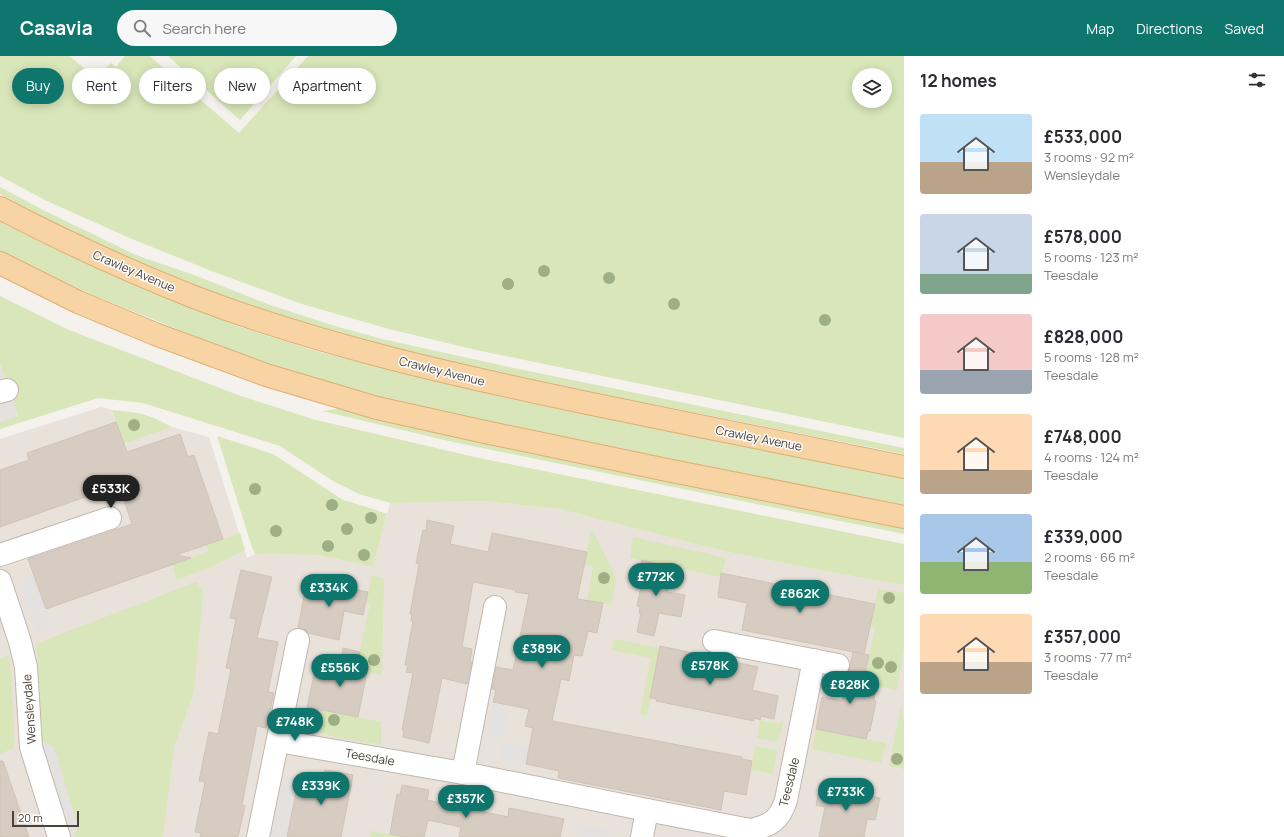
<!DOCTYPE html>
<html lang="en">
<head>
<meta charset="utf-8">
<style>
  :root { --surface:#fff; --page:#f7f7f7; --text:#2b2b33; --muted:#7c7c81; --accent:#0f766e }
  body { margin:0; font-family:Manrope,sans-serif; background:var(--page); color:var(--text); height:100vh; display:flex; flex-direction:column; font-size:15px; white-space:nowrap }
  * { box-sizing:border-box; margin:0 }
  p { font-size:13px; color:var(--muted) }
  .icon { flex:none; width:22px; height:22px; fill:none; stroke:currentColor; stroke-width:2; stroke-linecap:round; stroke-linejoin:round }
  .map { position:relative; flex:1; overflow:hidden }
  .details { display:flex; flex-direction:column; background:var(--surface); width:380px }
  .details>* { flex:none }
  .banner { position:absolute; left:12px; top:12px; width:380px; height:36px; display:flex; gap:8px }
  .controls { position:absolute; left:852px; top:12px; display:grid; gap:8px }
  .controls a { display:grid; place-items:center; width:40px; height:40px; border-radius:50%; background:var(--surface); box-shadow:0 2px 10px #0003; font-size:20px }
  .scale { position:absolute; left:12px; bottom:10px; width:67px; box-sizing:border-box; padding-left:4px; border:2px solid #49413a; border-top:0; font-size:11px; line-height:14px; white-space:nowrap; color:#49413a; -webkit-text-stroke:3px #fff; paint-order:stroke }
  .price { position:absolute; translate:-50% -34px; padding:0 9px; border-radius:14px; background:var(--accent); color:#fff; font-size:13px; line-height:26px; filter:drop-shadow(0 1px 2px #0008) }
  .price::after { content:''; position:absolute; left:50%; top:24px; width:12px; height:9px; margin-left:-6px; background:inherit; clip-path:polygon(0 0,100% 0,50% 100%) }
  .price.on { background:#222; color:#fff }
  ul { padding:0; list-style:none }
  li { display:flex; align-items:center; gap:12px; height:100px; padding:0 16px }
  li span { display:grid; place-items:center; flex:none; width:112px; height:80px; border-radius:4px; color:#555 }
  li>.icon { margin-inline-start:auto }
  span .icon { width:48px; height:48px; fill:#fffc; stroke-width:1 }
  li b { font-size:17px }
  h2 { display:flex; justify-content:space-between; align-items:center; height:48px; padding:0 16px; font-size:17px }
  .tag { padding:0 14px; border-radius:18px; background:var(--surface); box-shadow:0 2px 10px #0003; font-size:14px; line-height:36px }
  .tag.on { background:var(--accent); color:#fff }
  header { display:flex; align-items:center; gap:24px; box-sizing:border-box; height:56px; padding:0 20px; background:var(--accent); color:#fff }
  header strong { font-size:19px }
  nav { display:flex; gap:22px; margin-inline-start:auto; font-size:14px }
  .search { width:280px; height:36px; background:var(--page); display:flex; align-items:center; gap:10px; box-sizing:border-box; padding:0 14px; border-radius:22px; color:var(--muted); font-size:15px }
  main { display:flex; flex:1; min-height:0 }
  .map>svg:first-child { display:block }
</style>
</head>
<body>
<header>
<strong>Casavia</strong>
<div class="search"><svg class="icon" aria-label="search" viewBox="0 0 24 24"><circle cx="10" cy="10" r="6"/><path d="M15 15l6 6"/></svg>Search here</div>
<nav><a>Map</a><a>Directions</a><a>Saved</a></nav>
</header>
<main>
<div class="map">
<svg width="904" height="781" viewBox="0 0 904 781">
  <rect width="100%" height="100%" fill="#f5f1ec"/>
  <polygon fill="#e9e2db" points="101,351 112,354 124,388 172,371 209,381 247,502 255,498 318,499 373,511 390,447 485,445 559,453 728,496 830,516 904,529 904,781 0,781 0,383"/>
  <g fill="#d8e6b9" fill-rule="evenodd">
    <path d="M0,0h70l26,23 15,-16 5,4 9,-11h25l89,77 69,-77h596v382l-428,-88 -87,-21 -87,-25 -88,-32 -82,-33 -85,-38 -47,-25zM859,19h26v26h-26z"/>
    <polygon points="168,0 296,0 240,64"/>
    <polygon points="0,131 45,155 136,199 194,219 270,249 335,270 382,283 509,311 904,392 904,398 507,319 379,289 267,255 192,228 79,180 0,138"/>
    <polygon points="0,163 177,246 240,271 319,296 510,343 904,420 904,449 549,379 410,349 301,319 226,293 155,264 90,238 0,195"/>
    <polygon points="0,240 69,274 238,339 316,364 479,402 904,488 904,529 830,516 728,496 559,453 485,445 390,447 359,438 333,425 280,390 143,347 98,342 0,373 0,362 1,365 18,360 0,308"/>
    <polygon points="344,352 904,471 904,478 453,386 322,355"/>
    <polygon points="112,354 138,357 154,362 172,371 124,388"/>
    <polygon points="217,380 273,398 343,444 367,451 387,458 373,511 318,499 255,498 251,488"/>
    <polygon points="591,476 594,477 614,517 616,524 611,549 587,544 593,510 584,508"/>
    <polygon points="240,477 245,494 208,512 177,524 173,509 208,495 207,489"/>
    <polygon points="633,481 726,502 721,521 630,502"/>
    <polygon points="371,519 384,523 382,619 356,614 370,548 366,547"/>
    <polygon points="196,526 203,535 194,636 174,691 163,781 75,781 77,768 54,692 42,685 38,601 35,588"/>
    <polygon points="878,533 904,537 904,591 897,634 864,627 875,572 870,571"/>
    <polygon points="614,583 660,592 647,660 640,658 651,602 612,594"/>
    <polygon points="8,599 11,617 15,685 14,692 0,698 0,603"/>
    <polygon points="901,649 904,666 904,713 889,710"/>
    <path d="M307,651l74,15v23c-14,-3 -55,-7 -65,-15 -6,-5 -10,-16 -9,-23z"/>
    <polygon points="760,664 779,668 784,665 778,686 757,682"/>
    <polygon points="816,673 886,687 881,707 812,693"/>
    <polygon points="755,690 777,694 773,718 751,714"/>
    <polygon points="371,775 405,781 370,781"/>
  </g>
  <g fill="#e4e2e0">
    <polygon points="0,308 18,360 1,366 0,362"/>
    <polygon points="34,519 52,570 37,576 18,525"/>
    <polygon points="493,646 509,649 503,682 486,679"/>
    <polygon points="42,685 54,692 77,768 75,781 72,781"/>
    <polygon points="502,685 530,691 526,708 499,703"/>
    <polygon points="281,719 299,722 287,781 269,781"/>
    <polygon points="579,769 610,774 609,781 577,781"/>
  </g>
  <g fill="#d6ccc2" stroke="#d1c2b6">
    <polygon points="116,366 127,396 180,378 188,401 194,399 223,483 176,499 191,502 46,553 28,503 132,468 119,429 0,471 0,414 29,404 27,397"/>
    <polygon points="427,464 454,470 450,488 488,496 492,477 587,496 577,543 603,547 597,577 588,575 582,600 574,599 569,625 561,623 552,665 742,701 742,703 752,705 746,739 724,735 721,754 558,722 559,715 526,708 533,672 525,670 529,653 493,646 496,634 492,633 496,611 513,614 529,538 515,536 516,534 473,526 462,591 472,593 470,606 472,606 467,628 442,622 429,687 403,681 404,675 402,674 413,617 406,616 408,609 405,609 413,565 411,565 412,558 410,558 418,514 419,508 416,507 423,474 426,474"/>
    <polygon points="642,504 667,510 664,521 671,522 667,536 685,539 681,561 659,557 654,580 637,576 641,557 639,557 640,551 637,550 641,531 637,530"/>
    <polygon points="241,514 272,521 257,582 278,586 268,636 274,637 266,672 257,670 242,749 245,750 238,781 200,781 201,777 195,776 205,726 199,725 209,676 218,678 231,613 226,612 236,563 230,562"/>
    <polygon points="721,517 875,548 864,598 742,574 747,547 718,541"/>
    <polygon points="307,525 368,536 363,559 344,555 339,584 308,577 306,574 298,572"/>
    <polygon points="660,590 758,611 752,634 778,640 774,663 761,660 760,664 754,662 754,665 656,645 657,643 650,642"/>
    <polygon points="343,592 360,596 356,614 367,616 358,661 307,651 314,619 337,624"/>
    <polygon points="853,596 869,599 861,635 875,638 874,644 876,645 870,675 868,675 866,683 816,673 822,641 842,645"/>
    <polygon points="0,705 3,705 29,781 0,781"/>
    <polygon points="325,714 353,719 341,781 287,781 299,722 323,726"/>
    <polygon points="402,729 429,734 427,744 508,761 509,752 564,763 560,781 459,781 461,771 428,764 424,781 405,781 390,778 397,738 400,739"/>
    <polygon points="829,729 869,737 869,740 880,742 875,764 867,763 864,781 819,781 825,751 816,749 820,730 828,732"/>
  </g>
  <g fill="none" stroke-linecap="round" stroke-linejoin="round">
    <defs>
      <g id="minor">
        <polyline points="0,336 7,334"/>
        <polyline points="0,499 110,462"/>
        <polyline points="0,525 20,586 26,611 31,691 59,781"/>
        <polyline points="714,585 838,609"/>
        <polyline points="278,685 463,717 647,754 642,781"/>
        <polyline points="463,717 495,551"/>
        <path d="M647,754l103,20c20,-4 30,-10 36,-30l28,-140"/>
        <polyline points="258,781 298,584"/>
      </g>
      <g id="major">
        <path d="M0,152c63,33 128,63 194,89 128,49 264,79 398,107 104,21 208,43 312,63"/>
        <polyline points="0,207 78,246 155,278 266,319 377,352 485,376 667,414 904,461"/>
      </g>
    </defs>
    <use href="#minor" stroke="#c0b8af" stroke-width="24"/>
    <use href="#major" stroke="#ddae73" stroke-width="24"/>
    <use href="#minor" stroke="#fff" stroke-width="22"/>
    <use href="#major" stroke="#f8d3a3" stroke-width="22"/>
  </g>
  <g fill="#9eae85">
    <circle cx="544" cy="215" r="6"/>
    <circle cx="609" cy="222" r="6"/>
    <circle cx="508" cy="228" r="6"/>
    <circle cx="674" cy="248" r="6"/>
    <circle cx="825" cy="264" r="6"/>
    <circle cx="134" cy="369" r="6"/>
    <circle cx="255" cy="433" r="6"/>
    <circle cx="332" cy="449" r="6"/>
    <circle cx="371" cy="462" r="6"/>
    <circle cx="347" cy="473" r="6"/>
    <circle cx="276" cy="475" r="6"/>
    <circle cx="328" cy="490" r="6"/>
    <circle cx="364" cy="499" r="6"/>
    <circle cx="604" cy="522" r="6"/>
    <circle cx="889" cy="542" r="6"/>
    <circle cx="374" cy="604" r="6"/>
    <circle cx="878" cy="607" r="6"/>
    <circle cx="891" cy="611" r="6"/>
    <circle cx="334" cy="664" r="6"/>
    <circle cx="897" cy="703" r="6"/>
  </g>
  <g text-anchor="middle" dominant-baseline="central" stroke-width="3" stroke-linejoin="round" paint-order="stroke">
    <g font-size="12" fill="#49413a" stroke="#fff">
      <text transform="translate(134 215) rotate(23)">Crawley Avenue</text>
      <text transform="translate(442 315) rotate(14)">Crawley Avenue</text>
      <text transform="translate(759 382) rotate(11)">Crawley Avenue</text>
      <text transform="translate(29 653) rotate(-94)">Wensleydale</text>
      <text transform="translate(370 701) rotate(10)">Teesdale</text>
      <text transform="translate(789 726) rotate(-76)">Teesdale</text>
    </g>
  </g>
</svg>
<div class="controls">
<a><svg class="icon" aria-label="layers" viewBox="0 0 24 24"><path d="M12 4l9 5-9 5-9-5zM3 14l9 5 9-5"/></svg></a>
</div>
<div class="scale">20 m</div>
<b class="price on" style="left:111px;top:453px">£533K</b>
<b class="price" style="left:656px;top:541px">£772K</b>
<b class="price" style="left:329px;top:552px">£334K</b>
<b class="price" style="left:800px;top:558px">£862K</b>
<b class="price" style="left:542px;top:613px">£389K</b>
<b class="price" style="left:710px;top:630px">£578K</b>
<b class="price" style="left:340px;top:632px">£556K</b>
<b class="price" style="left:850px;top:649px">£828K</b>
<b class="price" style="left:295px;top:686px">£748K</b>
<b class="price" style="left:321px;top:750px">£339K</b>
<b class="price" style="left:846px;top:756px">£733K</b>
<b class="price" style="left:466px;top:763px">£357K</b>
<div class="banner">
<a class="tag on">Buy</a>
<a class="tag">Rent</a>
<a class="tag">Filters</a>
<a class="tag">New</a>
<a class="tag">Apartment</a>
</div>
</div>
<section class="details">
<h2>12 homes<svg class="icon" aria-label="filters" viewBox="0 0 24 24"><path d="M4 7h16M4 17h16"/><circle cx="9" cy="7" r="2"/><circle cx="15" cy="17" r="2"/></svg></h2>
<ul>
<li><span style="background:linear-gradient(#bfe0f5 60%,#b9a48a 0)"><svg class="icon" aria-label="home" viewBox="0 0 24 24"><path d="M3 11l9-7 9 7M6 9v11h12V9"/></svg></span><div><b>£533,000</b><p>3 rooms · 92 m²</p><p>Wensleydale</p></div></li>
<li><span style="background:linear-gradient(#c9d6e8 75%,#7fa58c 0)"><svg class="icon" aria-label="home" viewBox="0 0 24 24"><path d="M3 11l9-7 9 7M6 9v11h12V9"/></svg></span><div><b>£578,000</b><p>5 rooms · 123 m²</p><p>Teesdale</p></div></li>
<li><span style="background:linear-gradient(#f6c9c9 70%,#9aa5b1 0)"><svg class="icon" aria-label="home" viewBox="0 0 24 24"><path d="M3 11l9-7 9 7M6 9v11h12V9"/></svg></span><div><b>£828,000</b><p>5 rooms · 128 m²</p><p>Teesdale</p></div></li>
<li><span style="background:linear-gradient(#ffd9b3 70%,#b9a48a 0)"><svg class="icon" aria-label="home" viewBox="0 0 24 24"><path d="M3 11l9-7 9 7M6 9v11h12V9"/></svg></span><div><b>£748,000</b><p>4 rooms · 124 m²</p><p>Teesdale</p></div></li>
<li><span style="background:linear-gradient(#a9c7e8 60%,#8fb573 0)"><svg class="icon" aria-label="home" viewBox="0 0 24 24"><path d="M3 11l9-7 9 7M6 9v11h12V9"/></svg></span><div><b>£339,000</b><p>2 rooms · 66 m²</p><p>Teesdale</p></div></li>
<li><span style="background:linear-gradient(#ffd9b3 60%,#b9a48a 0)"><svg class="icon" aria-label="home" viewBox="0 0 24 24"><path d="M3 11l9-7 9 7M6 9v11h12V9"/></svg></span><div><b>£357,000</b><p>3 rooms · 77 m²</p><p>Teesdale</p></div></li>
</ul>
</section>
</main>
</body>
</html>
